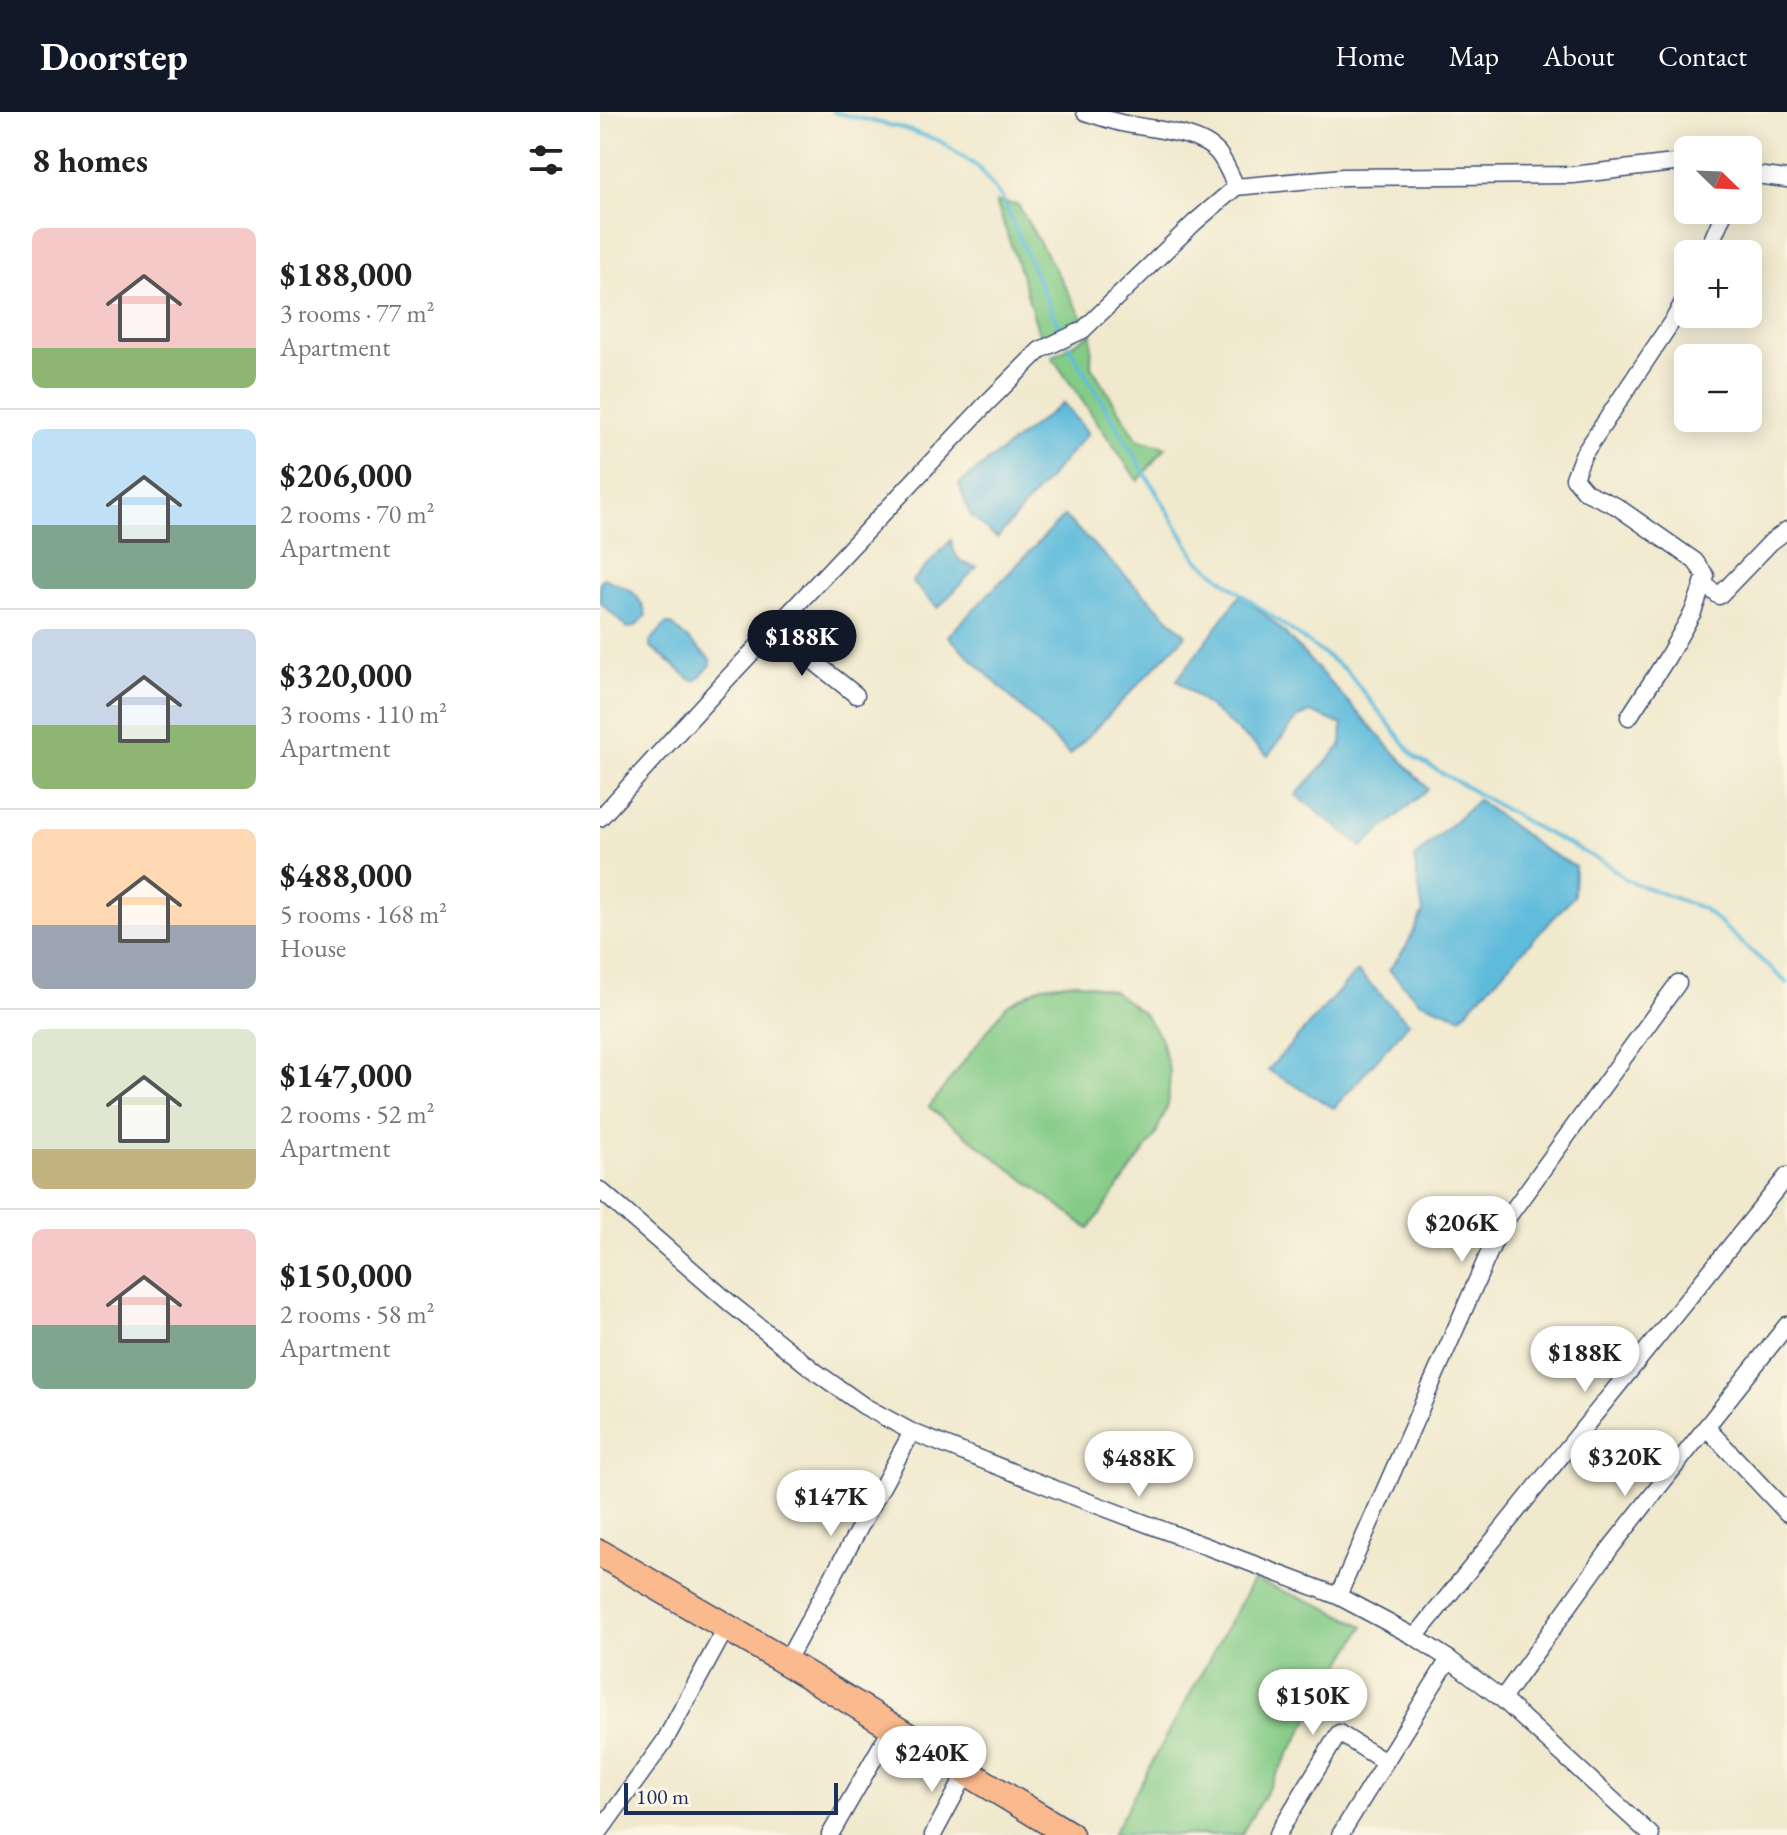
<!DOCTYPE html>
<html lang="en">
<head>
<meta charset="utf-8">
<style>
  :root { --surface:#fff; --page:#f6f6f6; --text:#222; --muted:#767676; --line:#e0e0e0; --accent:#111827 }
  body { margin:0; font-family:"EB Garamond",serif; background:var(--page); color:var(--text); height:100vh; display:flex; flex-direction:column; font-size:30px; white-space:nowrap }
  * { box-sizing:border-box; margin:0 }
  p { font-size:26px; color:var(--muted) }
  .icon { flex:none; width:44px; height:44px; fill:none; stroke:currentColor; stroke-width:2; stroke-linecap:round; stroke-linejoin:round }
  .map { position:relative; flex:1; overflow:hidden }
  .details { display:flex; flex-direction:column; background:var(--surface); width:600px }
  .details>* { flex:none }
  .needle { width:52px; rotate:113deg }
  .tools { position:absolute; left:1074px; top:24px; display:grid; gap:16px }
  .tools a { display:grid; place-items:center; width:88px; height:88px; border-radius:12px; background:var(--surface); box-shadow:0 4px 20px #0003; font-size:40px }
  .scale { position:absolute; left:24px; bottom:20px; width:214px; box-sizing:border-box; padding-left:8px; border:4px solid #1b2f5e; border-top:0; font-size:22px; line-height:28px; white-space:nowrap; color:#1b2f5e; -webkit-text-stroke:6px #fcf5e5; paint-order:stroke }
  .price { position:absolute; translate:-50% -68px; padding:0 18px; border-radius:28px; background:#fff; color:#222; font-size:26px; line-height:52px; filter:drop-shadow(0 2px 4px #0008) }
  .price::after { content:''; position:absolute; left:50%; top:48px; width:24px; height:18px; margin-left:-12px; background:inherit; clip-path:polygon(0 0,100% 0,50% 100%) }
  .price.current { background:var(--accent); color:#fff }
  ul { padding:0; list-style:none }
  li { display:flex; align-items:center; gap:24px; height:200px; padding:0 32px }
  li+li { border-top:2px solid var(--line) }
  li span { display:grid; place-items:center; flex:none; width:224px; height:160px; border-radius:12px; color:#555 }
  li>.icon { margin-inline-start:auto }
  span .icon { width:96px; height:96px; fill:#fffc; stroke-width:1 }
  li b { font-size:34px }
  h2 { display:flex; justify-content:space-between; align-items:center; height:96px; padding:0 32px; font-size:34px }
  header { display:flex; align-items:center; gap:48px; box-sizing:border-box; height:112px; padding:0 40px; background:var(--accent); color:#fff }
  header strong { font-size:38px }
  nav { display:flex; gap:44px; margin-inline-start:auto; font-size:28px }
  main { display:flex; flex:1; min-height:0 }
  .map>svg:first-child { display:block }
</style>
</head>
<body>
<header>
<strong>Doorstep</strong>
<nav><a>Home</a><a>Map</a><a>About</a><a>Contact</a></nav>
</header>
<main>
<section class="details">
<h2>8 homes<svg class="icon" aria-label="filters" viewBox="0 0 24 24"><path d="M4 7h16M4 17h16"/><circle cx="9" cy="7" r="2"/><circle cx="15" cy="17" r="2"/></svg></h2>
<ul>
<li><span style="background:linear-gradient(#f6c9c9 75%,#8fb573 0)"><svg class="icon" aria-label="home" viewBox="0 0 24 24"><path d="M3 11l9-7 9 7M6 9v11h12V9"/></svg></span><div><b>$188,000</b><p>3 rooms · 77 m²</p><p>Apartment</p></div></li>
<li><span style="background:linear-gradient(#bfe0f5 60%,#7fa58c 0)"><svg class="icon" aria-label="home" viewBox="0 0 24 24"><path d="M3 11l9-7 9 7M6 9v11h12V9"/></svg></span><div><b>$206,000</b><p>2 rooms · 70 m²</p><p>Apartment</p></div></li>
<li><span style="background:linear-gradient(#c9d6e8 60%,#8fb573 0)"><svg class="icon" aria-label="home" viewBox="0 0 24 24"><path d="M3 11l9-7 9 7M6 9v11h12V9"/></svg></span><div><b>$320,000</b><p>3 rooms · 110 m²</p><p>Apartment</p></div></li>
<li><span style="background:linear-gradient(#ffd9b3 60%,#9aa5b1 0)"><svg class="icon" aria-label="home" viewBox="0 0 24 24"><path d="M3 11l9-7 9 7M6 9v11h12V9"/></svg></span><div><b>$488,000</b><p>5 rooms · 168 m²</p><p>House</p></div></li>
<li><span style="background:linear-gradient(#dfe7d0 75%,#c2b280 0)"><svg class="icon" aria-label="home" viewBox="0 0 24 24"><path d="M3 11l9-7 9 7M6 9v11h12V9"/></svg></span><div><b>$147,000</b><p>2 rooms · 52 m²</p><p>Apartment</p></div></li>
<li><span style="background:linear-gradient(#f6c9c9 60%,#7fa58c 0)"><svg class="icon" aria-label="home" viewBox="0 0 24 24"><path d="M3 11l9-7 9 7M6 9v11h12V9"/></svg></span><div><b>$150,000</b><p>2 rooms · 58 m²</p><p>Apartment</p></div></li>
</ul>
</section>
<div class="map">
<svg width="1187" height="1723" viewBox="0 0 1187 1723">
  <rect width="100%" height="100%" fill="#fcf5e5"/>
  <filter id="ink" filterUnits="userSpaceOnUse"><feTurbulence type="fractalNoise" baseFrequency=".0125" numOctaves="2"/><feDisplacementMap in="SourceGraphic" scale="16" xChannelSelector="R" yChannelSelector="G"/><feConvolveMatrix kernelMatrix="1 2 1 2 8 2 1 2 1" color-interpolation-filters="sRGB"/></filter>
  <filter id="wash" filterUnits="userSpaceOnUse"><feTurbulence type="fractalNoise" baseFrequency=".006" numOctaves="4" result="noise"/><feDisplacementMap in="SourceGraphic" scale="32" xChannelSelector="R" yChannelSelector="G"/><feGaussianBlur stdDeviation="1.8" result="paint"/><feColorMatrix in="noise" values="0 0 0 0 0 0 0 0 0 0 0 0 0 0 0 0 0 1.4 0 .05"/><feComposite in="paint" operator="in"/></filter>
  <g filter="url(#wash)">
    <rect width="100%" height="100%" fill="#f0e9cd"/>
    <g fill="#83cb86" stroke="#4f7d72" stroke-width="2">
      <polygon points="396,90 418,93 483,206 441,229 422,165"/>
      <polygon points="492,221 491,254 538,328 566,335 538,369 452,245"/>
      <polygon points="476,870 513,879 543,901 560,925 570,960 568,993 555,1024 489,1117 329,995 407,893 442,874"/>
      <polygon points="653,1468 723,1494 764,1514 641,1723 512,1723"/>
    </g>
    <g fill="#5ebbdc" stroke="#3c759d" stroke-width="2">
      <polygon points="463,291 488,321 397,426 370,403 359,372"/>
      <polygon points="464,404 586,523 470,643 348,524"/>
      <path d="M351,428c4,17 7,24 26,27l-39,41 -26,-26z"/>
      <path d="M3,466c22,9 36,12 43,37l-11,12 -8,1 -27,-26v-20z"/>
      <polygon points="641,482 683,519 828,677 762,735 696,683 741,634 742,613 711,600 697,606 668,644 577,568"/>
      <polygon points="66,512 71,512 110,547 111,553 97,568 91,568 50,534 50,529"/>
      <polygon points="878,688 943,737 975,754 974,784 861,905 819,889 789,858 806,835 823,800 814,746"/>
      <polygon points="757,859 809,911 734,996 668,958"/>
    </g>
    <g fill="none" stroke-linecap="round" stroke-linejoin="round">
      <g stroke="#5ebbdc" stroke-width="4">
        <polyline points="233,0 302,16 340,29 378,55 402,86 462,222"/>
        <polyline points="468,233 596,446 641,482 746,558 816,646 937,716 1009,753 1026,768 1104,797 1187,871"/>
      </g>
    </g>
  </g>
  <g filter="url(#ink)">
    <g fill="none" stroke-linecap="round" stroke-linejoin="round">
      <defs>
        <g id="street">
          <path d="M485,0c12,4 24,8 36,11 28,6 78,8 97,30 8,10 13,23 18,34"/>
          <polyline points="1148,62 1187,67"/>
          <polyline points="1106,142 1125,98"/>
          <polyline points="1103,471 1119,484 1171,430 1187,418"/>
          <polyline points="174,518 256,583"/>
          <polyline points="1029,605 1067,546 1093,500 1106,464 1095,449 1016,394 986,380 974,366 983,343 1075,205 1088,181"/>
          <polyline points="0,706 126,568 386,292 440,238 483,218 594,111 636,75 743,65 973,63 1082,50 1088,51"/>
          <polyline points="0,1078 131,1192 216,1260 264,1294 312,1320 465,1381 738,1484 815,1525 849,1547 902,1587 1051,1723"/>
          <polyline points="1106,1315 1187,1401"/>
          <polyline points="738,1484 900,1116 1078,871"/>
          <polyline points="815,1525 1187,1064"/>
          <polyline points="186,1550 312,1320"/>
          <polyline points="902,1587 1012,1434 1187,1213"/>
          <polyline points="0,1719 64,1630 126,1516"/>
          <polyline points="230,1723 292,1615"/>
          <polyline points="333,1723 367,1660"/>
          <polyline points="677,1723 739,1621 785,1650"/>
          <polyline points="740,1723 849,1547"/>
        </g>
        <polyline id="primary" points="0,1441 186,1550 470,1723"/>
      </defs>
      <use href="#street" stroke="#3b4b6f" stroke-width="19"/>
      <use href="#primary" stroke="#3b4b6f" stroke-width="29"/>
      <use href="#street" stroke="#fff" stroke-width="16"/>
      <use href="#primary" stroke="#fbba8d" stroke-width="26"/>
    </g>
  </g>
</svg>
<div class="tools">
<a><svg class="needle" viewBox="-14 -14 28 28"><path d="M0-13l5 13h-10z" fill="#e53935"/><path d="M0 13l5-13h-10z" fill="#767676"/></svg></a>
<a>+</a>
<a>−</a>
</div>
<div class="scale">100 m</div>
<b class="price current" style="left:202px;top:566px">$188K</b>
<b class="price" style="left:862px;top:1152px">$206K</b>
<b class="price" style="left:985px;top:1282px">$188K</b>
<b class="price" style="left:1025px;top:1386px">$320K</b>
<b class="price" style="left:539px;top:1387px">$488K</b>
<b class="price" style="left:231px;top:1426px">$147K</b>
<b class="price" style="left:713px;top:1625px">$150K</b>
<b class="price" style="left:332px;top:1682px">$240K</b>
</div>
</main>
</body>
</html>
